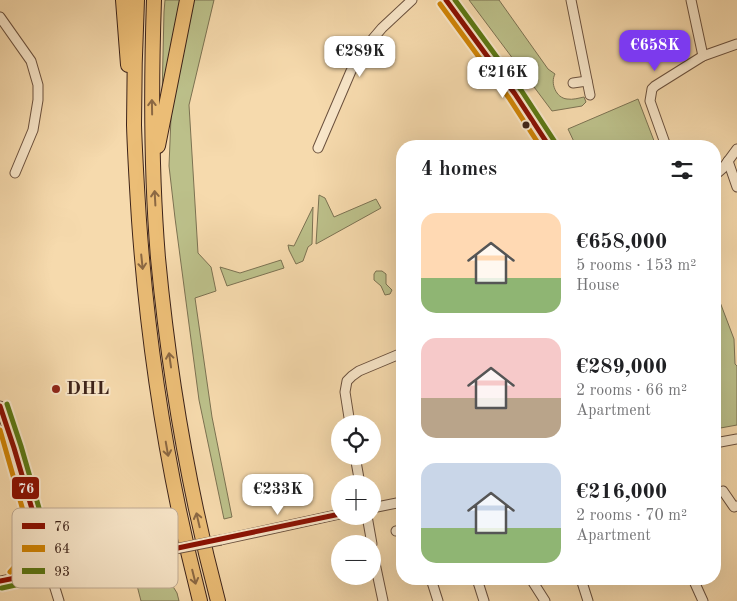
<!DOCTYPE html>
<html lang="en">
<head>
<meta charset="utf-8">
<style>
  :root { --surface:#fff; --page:#f6f6f6; --text:#202124; --muted:#757577; --accent:#7c3aed }
  body { margin:0; font-family:"Old Standard TT",serif; background:var(--page); color:var(--text); height:100vh; display:flex; flex-direction:column; font-size:19px; white-space:nowrap }
  * { box-sizing:border-box; margin:0 }
  p { font-size:16px; color:var(--muted) }
  .icon { flex:none; width:28px; height:28px; fill:none; stroke:currentColor; stroke-width:2; stroke-linecap:round; stroke-linejoin:round }
  .map { position:relative; flex:1; overflow:hidden }
  .sheet { position:absolute; left:396px; top:140px; width:325px; height:445px; display:flex; flex-direction:column; background:var(--surface); border-radius:20px; box-shadow:0 5px 20px #0002 }
  .sheet>* { flex:none }
  .tools { position:absolute; left:331px; top:415px; display:grid; gap:10px }
  .tools a { display:grid; place-items:center; width:50px; height:50px; border-radius:50%; background:var(--surface); box-shadow:0 5px 20px #0002; font-size:25px }
  .price { position:absolute; translate:-50% -42px; padding:0 11px; border-radius:10px; background:#fff; color:#222; font-size:16px; line-height:32px; filter:drop-shadow(0 1px 2px #0008) }
  .price::after { content:''; position:absolute; left:50%; top:30px; width:15px; height:11px; margin-left:-8px; background:inherit; clip-path:polygon(0 0,100% 0,50% 100%) }
  .price.current { background:var(--accent); color:#fff }
  ul { padding:0; list-style:none }
  li { display:flex; align-items:center; gap:15px; height:125px; padding:0 25px }
  li span { display:grid; place-items:center; flex:none; width:140px; height:100px; border-radius:15px; color:#555 }
  li>.icon { margin-inline-start:auto }
  span .icon { width:60px; height:60px; fill:#fffc; stroke-width:1 }
  li b { font-size:21px }
  h2 { display:flex; justify-content:space-between; align-items:center; height:60px; padding:0 25px; font-size:21px }
  .map>svg:first-child { display:block }
</style>
</head>
<body>
<div class="map">
<svg width="737" height="601" viewBox="0 0 737 601">
  <rect width="100%" height="100%" fill="#f6daad"/>
  <filter id="stains"><feTurbulence type="fractalNoise" baseFrequency=".004" numOctaves="4"/><feColorMatrix values="0 0 0 0 .2 0 0 0 0 .09 0 0 0 0 .02 0 0 0 .5 -.17"/></filter>
  <radialGradient id="worn" r=".72"><stop offset=".6" stop-color="#630" stop-opacity="0"/><stop offset="1" stop-color="#630" stop-opacity=".3"/></radialGradient>
  <g fill="#bcc08a" stroke="#7c7252">
    <polygon points="165,0 183,0 162,98 164,12"/>
    <polygon points="191,0 214,0 189,105 198,253 211,267 216,291 195,298 212,417 232,517 224,519 199,400 175,218 169,166 171,117 177,71"/>
    <path d="M469,0h30l49,69 7,5c-5,9 1,24 12,25 6,1 12,-1 17,-2l2,5 -4,4 -30,5z"/>
    <polygon points="638,99 656,146 576,146 568,129"/>
    <polygon points="319,195 325,198 334,217 376,199 381,208 316,244"/>
    <polygon points="313,207 312,244 308,247 303,261 296,264 289,250 288,245 294,246"/>
    <polygon points="281,260 284,268 227,286 220,267 240,273"/>
    <polygon points="376,271 382,271 386,274 386,284 392,290 390,294 385,295 381,286 374,280 374,274"/>
    <polygon points="715,289 734,339 735,364 737,366 737,425 715,429"/>
    <polygon points="158,562 177,593 179,601 141,601 133,570"/>
  </g>
  <g fill="none" stroke-linecap="round" stroke-linejoin="round">
    <defs>
      <g id="minor">
        <polyline points="446,0 515,94 549,146"/>
        <polyline points="571,0 590,95"/>
        <polyline points="691,0 703,56"/>
        <polyline points="0,17 31,61 38,85 38,100 33,130 15,173"/>
        <polyline points="573,83 587,81"/>
        <polyline points="666,146 650,101 652,89 655,86 703,56 737,44"/>
        <polyline points="318,148 351,71 365,48 382,28 412,0"/>
        <polyline points="728,161 737,187"/>
        <polyline points="715,175 723,168 737,149"/>
        <polyline points="0,406 14,448 36,527 59,601"/>
        <polyline points="350,424 345,392 347,381 352,376 359,371 402,353"/>
        <polyline points="715,443 737,439"/>
        <polyline points="355,456 360,484"/>
        <polyline points="723,491 734,507 737,506"/>
        <polyline points="372,508 402,502"/>
        <polyline points="367,516 372,544"/>
        <polyline points="396,531 402,530"/>
        <polyline points="221,540 340,514"/>
        <polyline points="372,549 383,601"/>
        <path d="M16,577c13,-17 18,-23 20,-45"/>
        <polyline points="431,579 438,601"/>
        <polyline points="477,579 484,601"/>
        <polyline points="531,579 545,601"/>
        <polyline points="581,579 588,601"/>
        <polyline points="693,579 703,601"/>
        <polyline points="0,581 110,559 165,551"/>
      </g>
      <g id="highway">
        <polyline points="123,0 128,65"/>
        <path d="M137,0c-2,42 -3,83 -3,125 1,32 3,63 5,95 9,128 29,256 61,381"/>
        <path d="M154,0c-3,86 -3,172 4,258 11,116 30,230 60,343"/>
        <polyline points="158,146 187,0"/>
      </g>
    </defs>
    <use href="#minor" stroke="#6b513e" stroke-width="11"/>
    <use href="#highway" stroke="#3d2319" stroke-width="16"/>
    <use href="#minor" stroke="#f9e7ca" stroke-width="9"/>
    <use href="#highway" stroke="#ebbd76" stroke-width="14"/>
    <defs>
      <polyline id="minor-bridge" points="165,551 221,540"/>
    </defs>
    <use href="#minor-bridge" stroke="#6b513e" stroke-width="11" stroke-linecap="butt"/>
    <use href="#minor-bridge" stroke="#f9e7ca" stroke-width="9"/>
    <defs>
      <g id="bus-1">
        <polyline points="446,0 515,94 549,146"/>
        <polyline points="0,406 14,448 50,570"/>
        <polyline points="0,581 110,559 154,553 340,514"/>
      </g>
      <g id="bus-2">
        <polyline points="440,4 509,98 540,146"/>
        <polyline points="0,430 28,528 27,548 19,562 10,572"/>
      </g>
      <g id="bus-3">
        <polyline points="455,0 521,90 555,142"/>
        <polyline points="2,588 52,577 56,575 57,570 21,446 7,404"/>
      </g>
    </defs>
    <use href="#bus-1" stroke="#f9e7ca" stroke-width="9"/>
    <use href="#bus-2" stroke="#f9e7ca" stroke-width="9"/>
    <use href="#bus-3" stroke="#f9e7ca" stroke-width="9"/>
    <use href="#bus-1" stroke="#8a1002" stroke-width="5"/>
    <use href="#bus-2" stroke="#d08405" stroke-width="5"/>
    <use href="#bus-3" stroke="#5b7813" stroke-width="5"/>
  </g>
  <defs><path id="oneway-shaft" d="M-6 0H5M1.5-3L5.5 0L1.5 3" fill="none" stroke-width="1.6" stroke-linecap="round" stroke-linejoin="round" transform="scale(1.25)"/></defs>
  <g stroke="#8b6843">
    <use href="#oneway-shaft" transform="translate(152 107) rotate(-91)"/>
    <use href="#oneway-shaft" transform="translate(155 198) rotate(-93)"/>
    <use href="#oneway-shaft" transform="translate(142 262) rotate(84)"/>
    <use href="#oneway-shaft" transform="translate(170 360) rotate(-98)"/>
    <use href="#oneway-shaft" transform="translate(167 449) rotate(80)"/>
    <use href="#oneway-shaft" transform="translate(198 520) rotate(-103)"/>
    <use href="#oneway-shaft" transform="translate(194 577) rotate(76)"/>
  </g>
  <circle fill="#3d2319" stroke="#f9e7ca" stroke-width="2" cx="526" cy="125" r="4.5"/>
  <circle fill="#8f2418" stroke="#f9e7ca" stroke-width="2" cx="56" cy="389" r="5"/>
  <g text-anchor="middle" dominant-baseline="central" stroke-width="4" stroke-linejoin="round" paint-order="stroke">
    <g font-size="19" font-weight="bold" fill="#3d2319" stroke="#f9e7ca" text-anchor="start">
      <text x="66" y="389">DHL</text>
    </g>
  </g>
  <rect x="12" y="508" width="166" height="80" rx="8" fill="#f9e7ca" stroke="#c1ac95" stroke-width="1"/>
  <rect x="22" y="523" width="23" height="6" fill="#8a1002"/>
  <rect x="22" y="545" width="23" height="7" fill="#d08405"/>
  <rect x="22" y="568" width="23" height="6" fill="#5b7813"/>
  <g font-size="14" fill="#3d2319">
    <text x="54" y="531">76</text>
    <text x="54" y="553">64</text>
    <text x="54" y="576">93</text>
  </g>
  <rect stroke="#f9e7ca" stroke-width="2" x="11" y="476" width="29" height="24" rx="5" fill="#8a1002"/>
  <g font-size="14" text-anchor="middle" font-weight="bold" fill="#fff">
    <text x="26" y="493">76</text>
  </g>
  <rect width="100%" height="100%" filter="url(#stains)"/>
  <rect width="100%" height="100%" fill="url(#worn)"/>
</svg>
<div class="tools">
<a><svg class="icon" aria-label="locate" viewBox="0 0 24 24"><circle cx="12" cy="12" r="6"/><path d="M12 2v4M12 18v4M2 12h4M18 12h4"/></svg></a>
<a>+</a>
<a>−</a>
</div>
<b class="price current" style="left:655px;top:72px">€658K</b>
<b class="price" style="left:360px;top:78px">€289K</b>
<b class="price" style="left:503px;top:99px">€216K</b>
<b class="price" style="left:278px;top:516px">€233K</b>
<section class="sheet">
<h2>4 homes<svg class="icon" aria-label="filters" viewBox="0 0 24 24"><path d="M4 7h16M4 17h16"/><circle cx="9" cy="7" r="2"/><circle cx="15" cy="17" r="2"/></svg></h2>
<ul>
<li><span style="background:linear-gradient(#ffd9b3 65%,#8fb573 0)"><svg class="icon" aria-label="home" viewBox="0 0 24 24"><path d="M3 11l9-7 9 7M6 9v11h12V9"/></svg></span><div><b>€658,000</b><p>5 rooms · 153 m²</p><p>House</p></div></li>
<li><span style="background:linear-gradient(#f6c9c9 60%,#b9a48a 0)"><svg class="icon" aria-label="home" viewBox="0 0 24 24"><path d="M3 11l9-7 9 7M6 9v11h12V9"/></svg></span><div><b>€289,000</b><p>2 rooms · 66 m²</p><p>Apartment</p></div></li>
<li><span style="background:linear-gradient(#c9d6e8 65%,#8fb573 0)"><svg class="icon" aria-label="home" viewBox="0 0 24 24"><path d="M3 11l9-7 9 7M6 9v11h12V9"/></svg></span><div><b>€216,000</b><p>2 rooms · 70 m²</p><p>Apartment</p></div></li>
</ul>
</section>
</div>
</body>
</html>
